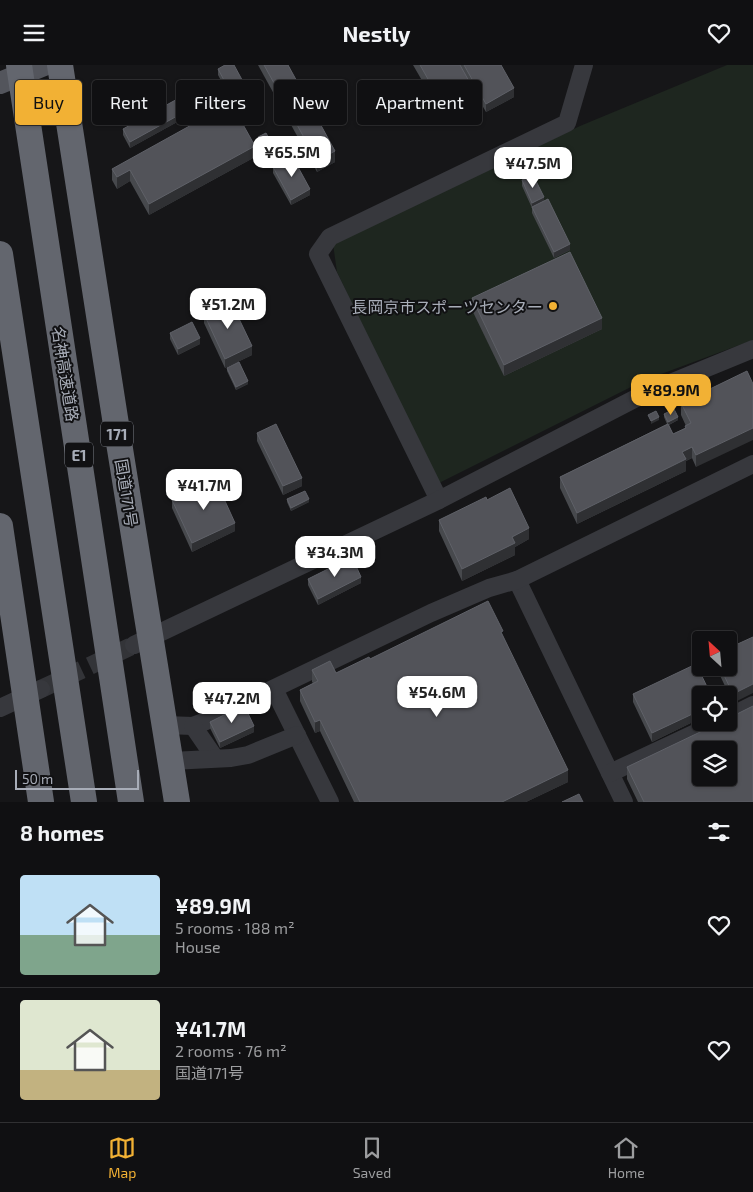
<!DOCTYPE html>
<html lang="en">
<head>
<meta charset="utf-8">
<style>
  :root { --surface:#101012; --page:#1e1e20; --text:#f1f3f6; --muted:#9c9d9f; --line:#303032; --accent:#f2b134 }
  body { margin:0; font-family:"Exo 2","Noto Sans JP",sans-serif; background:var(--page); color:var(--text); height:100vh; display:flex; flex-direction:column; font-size:19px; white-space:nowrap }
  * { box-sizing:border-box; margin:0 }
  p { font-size:16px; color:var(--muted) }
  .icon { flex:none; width:28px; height:28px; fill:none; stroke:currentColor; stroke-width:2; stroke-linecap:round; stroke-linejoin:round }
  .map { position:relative; height:737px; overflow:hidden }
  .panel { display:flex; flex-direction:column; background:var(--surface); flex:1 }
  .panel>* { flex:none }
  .banner { position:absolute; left:15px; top:15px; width:500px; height:45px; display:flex; gap:10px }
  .needle { width:32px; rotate:334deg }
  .buttons { position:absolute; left:692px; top:566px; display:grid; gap:10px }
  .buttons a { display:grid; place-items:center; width:45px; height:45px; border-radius:5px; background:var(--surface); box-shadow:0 1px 4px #0004,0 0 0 1px var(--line); font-size:25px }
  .scale { position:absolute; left:15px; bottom:12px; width:124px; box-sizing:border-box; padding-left:5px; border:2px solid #a8adb8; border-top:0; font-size:14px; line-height:18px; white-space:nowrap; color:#a8adb8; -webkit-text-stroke:4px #111113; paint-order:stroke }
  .price { position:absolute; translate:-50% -42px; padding:0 11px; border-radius:10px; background:#fff; color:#222; font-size:16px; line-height:32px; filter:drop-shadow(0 1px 2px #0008) }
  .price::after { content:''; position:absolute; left:50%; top:30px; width:15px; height:11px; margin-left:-8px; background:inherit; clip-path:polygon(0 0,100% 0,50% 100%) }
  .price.active { background:var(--accent); color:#111 }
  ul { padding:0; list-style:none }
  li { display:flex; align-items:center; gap:15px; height:125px; padding:0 20px }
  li+li { border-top:1px solid var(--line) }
  li span { display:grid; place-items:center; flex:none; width:140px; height:100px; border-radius:5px; color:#555 }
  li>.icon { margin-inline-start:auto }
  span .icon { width:60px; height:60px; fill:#fffc; stroke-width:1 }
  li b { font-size:21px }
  h2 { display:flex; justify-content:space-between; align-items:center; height:60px; padding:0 20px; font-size:21px }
  .pill { padding:0 18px; border-radius:5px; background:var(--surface); box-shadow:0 1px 4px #0004,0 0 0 1px var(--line); font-size:18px; line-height:45px }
  .pill.active { background:var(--accent); color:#111 }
  header { display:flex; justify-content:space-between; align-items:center; height:65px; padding:0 20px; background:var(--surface); font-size:22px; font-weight:700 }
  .menu { display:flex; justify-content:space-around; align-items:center; height:70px; border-top:1px solid var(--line); background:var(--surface); font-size:14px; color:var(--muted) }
  .menu a { display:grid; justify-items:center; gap:2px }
  .menu .active { color:var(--accent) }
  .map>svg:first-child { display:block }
</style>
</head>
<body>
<header><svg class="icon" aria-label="menu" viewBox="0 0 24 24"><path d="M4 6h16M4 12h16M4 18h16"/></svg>Nestly<svg class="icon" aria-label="heart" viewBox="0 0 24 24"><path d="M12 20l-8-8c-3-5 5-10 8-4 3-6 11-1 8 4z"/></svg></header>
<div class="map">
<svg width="753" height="737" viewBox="0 0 753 737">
  <rect width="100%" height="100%" fill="#161618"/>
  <polygon fill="#1e261f" points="727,0 753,0 753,275 645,315 437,419 337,207 333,179 580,61"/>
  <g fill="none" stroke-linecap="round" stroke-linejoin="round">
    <polyline stroke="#333438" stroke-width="18" stroke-dasharray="18 9" stroke-linecap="butt" points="41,624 134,580"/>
    <g stroke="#37383d" stroke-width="18">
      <polyline points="439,435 318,189 330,172 567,58 584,0"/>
      <polyline points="517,515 624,737"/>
      <polyline points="134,580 439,435 646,328 753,284"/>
      <polyline points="274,624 330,737"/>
      <polyline points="0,643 41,624"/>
      <polyline points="729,652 753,640"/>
      <polyline points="165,660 193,661 206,656 431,548 489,523 517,515 753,399"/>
      <polyline points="193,661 215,693"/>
      <polyline points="171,696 231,693 248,690 297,670"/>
      <polyline points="610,708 717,658"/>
    </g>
    <polyline stroke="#53555c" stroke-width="22" points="0,18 44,0"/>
    <g stroke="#63666e" stroke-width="26">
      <polyline points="19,0 131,737"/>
      <polyline points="60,0 115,353 177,737"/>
      <polyline points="0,189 84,737"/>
      <polyline points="0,461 41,737"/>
    </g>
  </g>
  <g fill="#47494d">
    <polygon points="258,0 288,0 335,97 317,107"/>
    <polygon points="413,0 501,0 514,32 486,47 475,28 475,38 445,55"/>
    <polygon points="218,4 247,30 233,38 218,10"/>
    <polygon points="188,51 130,83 123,70 123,64"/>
    <polygon points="258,72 277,91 269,96 258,75"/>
    <polygon points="255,92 149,150 130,116 117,124 112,115 112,104"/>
    <polygon points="273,102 310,130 291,140 273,108"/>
    <polygon points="522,115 544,136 570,185 554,193 532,148 532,143 522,121"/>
    <polygon points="472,233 602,264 504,311 472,245"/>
    <polygon points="204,249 252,290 225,303 204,258"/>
    <polygon points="170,268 200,279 178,290 170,274"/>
    <polygon points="227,303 248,319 236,325 227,306"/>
    <polygon points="753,319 696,402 692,393 686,396 686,406 577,459 560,423 560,412 667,359 664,352 664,349 678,355 669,360 673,369 685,363 686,361 681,350 681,338"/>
    <polygon points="257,368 302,421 283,430 257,376"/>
    <polygon points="287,434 309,437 291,446 287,437"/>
    <polygon points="172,435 235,466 192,487 172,443"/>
    <polygon points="487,435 529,474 515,482 515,490 462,516 439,466 439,455"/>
    <polygon points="308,514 361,518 318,540 308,520"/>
    <polygon points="503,572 568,717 526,737 354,737 320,666 315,668 300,636 300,625 313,618 312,617 312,605 336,608 370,594"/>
    <polygon points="753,572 733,638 716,602 729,602"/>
    <polygon points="633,629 701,630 701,653 652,677 633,637"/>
    <polygon points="210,657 254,667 220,683 210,663"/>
    <polygon points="627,702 753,737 638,737 627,714"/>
  </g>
  <g fill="#2f3033">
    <polygon points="514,23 514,32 486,47 486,39"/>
    <polygon points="247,24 247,30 233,38 233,32"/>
    <polygon points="475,27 475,38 445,55 445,44"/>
    <polygon points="188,45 188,51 130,83 130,77"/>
    <polygon points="255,81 255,92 149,150 149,139"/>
    <polygon points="335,86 335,97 317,107 317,96"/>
    <polygon points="277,88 277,91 269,96 269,93"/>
    <polygon points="130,105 130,116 117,124 117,112"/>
    <polygon points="310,124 310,130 291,140 291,135"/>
    <polygon points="544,132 544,138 532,144 532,138"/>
    <polygon points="570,179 570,185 554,193 554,187"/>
    <polygon points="602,253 602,264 504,311 504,300"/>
    <polygon points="200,273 200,279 178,290 178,284"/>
    <polygon points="252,281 252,290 225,303 225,294"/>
    <polygon points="248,316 248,319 236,325 236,322"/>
    <polygon points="659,352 659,355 651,359 651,356"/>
    <polygon points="678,352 678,355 668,360 668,357"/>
    <polygon points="753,363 753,375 696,402 696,390"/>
    <polygon points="692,382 692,393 686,396 686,406 577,459 577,448 682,387"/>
    <polygon points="302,413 302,421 283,430 283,421"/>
    <polygon points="309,434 309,437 291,446 291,443"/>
    <polygon points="235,458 235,466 192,487 192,478"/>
    <polygon points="529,463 529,474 515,482 515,490 462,516 462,504 512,472"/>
    <polygon points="361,512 361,518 318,540 318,534"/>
    <polygon points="753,619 753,628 733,638 733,629"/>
    <polygon points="701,645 701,653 652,677 652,668"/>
    <polygon points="320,655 320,666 315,668 315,657"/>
    <polygon points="254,661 254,667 220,683 220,677"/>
    <polygon points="568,705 568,717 526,737 502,737"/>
  </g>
  <g fill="#525359" stroke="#5f6168" fill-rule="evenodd">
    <polygon points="225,0 234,0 247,24 233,32 218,4"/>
    <polygon points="264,0 288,0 335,86 317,96"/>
    <polygon points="420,0 460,0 475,27 445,44"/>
    <polygon points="464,0 501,0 514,23 486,39"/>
    <polygon points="181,32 188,45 130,77 123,64"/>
    <polygon points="231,38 255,81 149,139 130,105 117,112 112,104"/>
    <polygon points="266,68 277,88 269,93 258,72"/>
    <polygon points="292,91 310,124 291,135 273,102"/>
    <polygon points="533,110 544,132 532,138 522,115"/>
    <polygon points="548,134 570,179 554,187 532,142"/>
    <polygon points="570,187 602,253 504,300 472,233"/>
    <polygon points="231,237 252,281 225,294 204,249"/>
    <polygon points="192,257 200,273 178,284 170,268"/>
    <polygon points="239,297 248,316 236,322 227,303"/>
    <polygon points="747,306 753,319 753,363 696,390 692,382 682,387 686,394 577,448 560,412 668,359 673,369 686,363 685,361 691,358 681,338"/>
    <polygon points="674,344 678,352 668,357 664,349"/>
    <polygon points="656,346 659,352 651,356 648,350"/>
    <polygon points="276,359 302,413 283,421 257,368"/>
    <polygon points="215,414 235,458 192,478 172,435"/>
    <polygon points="510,423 529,463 512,472 515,478 462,504 439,455 486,432 487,435"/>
    <polygon points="305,426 309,434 291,443 287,434"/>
    <polygon points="352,492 361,512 318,534 308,514"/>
    <polygon points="488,536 503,566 501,567 568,705 502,737 360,737 320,655 315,657 300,625 318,616 312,605 330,596 336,608 369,592 370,594"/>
    <polygon points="753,572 753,619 733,629 720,602 729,602 729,583"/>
    <polygon points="696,599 711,630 701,630 701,645 652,668 633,629"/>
    <polygon points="244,640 254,661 220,677 210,657"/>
    <path d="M753,641v96h-109l-17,-35 92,-44h10v-5zM701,685h28v27h-28z"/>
    <polygon points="579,729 583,737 562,737"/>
  </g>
  <circle fill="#f2b134" stroke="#111113" stroke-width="2" cx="553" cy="241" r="5"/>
  <g text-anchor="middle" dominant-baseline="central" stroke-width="4" stroke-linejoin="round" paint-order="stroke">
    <g fill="#111113" stroke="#7b7e86" stroke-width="1">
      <rect x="101" y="356.5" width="32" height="25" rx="4"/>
      <rect x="65" y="377.5" width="28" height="25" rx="4"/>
    </g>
    <g font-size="15" font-weight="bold" fill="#a8adb8">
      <text x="117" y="369">171</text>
      <text x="79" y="390">E1</text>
    </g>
    <g font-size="16" fill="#a8adb8" stroke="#111113" text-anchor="end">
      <text x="543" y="241">長岡京市スポーツセンター</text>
    </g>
    <g font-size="16" fill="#a8adb8" stroke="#111113">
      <text transform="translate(66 309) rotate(81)">名神高速道路</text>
      <text transform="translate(127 428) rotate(81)">国道171号</text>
    </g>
  </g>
</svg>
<div class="buttons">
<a><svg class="needle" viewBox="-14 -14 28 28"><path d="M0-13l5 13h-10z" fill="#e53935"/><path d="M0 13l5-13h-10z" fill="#9c9d9f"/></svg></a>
<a><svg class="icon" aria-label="locate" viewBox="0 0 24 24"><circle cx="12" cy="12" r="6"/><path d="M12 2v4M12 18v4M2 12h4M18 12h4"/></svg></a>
<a><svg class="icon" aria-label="layers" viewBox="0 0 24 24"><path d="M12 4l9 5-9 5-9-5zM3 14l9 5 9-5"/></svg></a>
</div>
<div class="scale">50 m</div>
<b class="price" style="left:292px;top:113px">¥65.5M</b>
<b class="price" style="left:533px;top:124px">¥47.5M</b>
<b class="price" style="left:228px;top:265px">¥51.2M</b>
<b class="price active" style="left:671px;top:351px">¥89.9M</b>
<b class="price" style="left:204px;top:446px">¥41.7M</b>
<b class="price" style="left:335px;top:513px">¥34.3M</b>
<b class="price" style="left:437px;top:653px">¥54.6M</b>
<b class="price" style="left:232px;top:659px">¥47.2M</b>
<div class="banner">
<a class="pill active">Buy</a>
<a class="pill">Rent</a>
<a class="pill">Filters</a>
<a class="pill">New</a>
<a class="pill">Apartment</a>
</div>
</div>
<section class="panel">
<h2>8 homes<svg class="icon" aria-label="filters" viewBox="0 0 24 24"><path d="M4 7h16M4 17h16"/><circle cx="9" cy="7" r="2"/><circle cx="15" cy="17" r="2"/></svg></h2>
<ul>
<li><span style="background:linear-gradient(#bfe0f5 60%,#7fa58c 0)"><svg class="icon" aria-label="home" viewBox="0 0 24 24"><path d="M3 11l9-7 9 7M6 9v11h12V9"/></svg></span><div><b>¥89.9M</b><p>5 rooms · 188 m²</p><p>House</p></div><svg class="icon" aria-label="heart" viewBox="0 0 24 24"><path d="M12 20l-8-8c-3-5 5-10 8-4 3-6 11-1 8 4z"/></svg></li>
<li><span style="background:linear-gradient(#dfe7d0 70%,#c2b280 0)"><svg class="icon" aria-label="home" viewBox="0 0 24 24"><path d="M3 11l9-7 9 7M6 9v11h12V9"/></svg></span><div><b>¥41.7M</b><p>2 rooms · 76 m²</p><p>国道171号</p></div><svg class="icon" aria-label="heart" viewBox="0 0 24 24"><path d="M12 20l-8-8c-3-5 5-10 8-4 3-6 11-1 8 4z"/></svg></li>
</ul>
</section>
<nav class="menu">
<a class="active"><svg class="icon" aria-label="map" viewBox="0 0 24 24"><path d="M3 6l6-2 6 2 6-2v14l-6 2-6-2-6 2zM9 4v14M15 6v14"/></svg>Map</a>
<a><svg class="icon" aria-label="saved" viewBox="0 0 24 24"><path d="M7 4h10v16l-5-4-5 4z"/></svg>Saved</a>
<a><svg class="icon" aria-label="home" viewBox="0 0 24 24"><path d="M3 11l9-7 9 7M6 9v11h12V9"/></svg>Home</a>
</nav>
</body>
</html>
